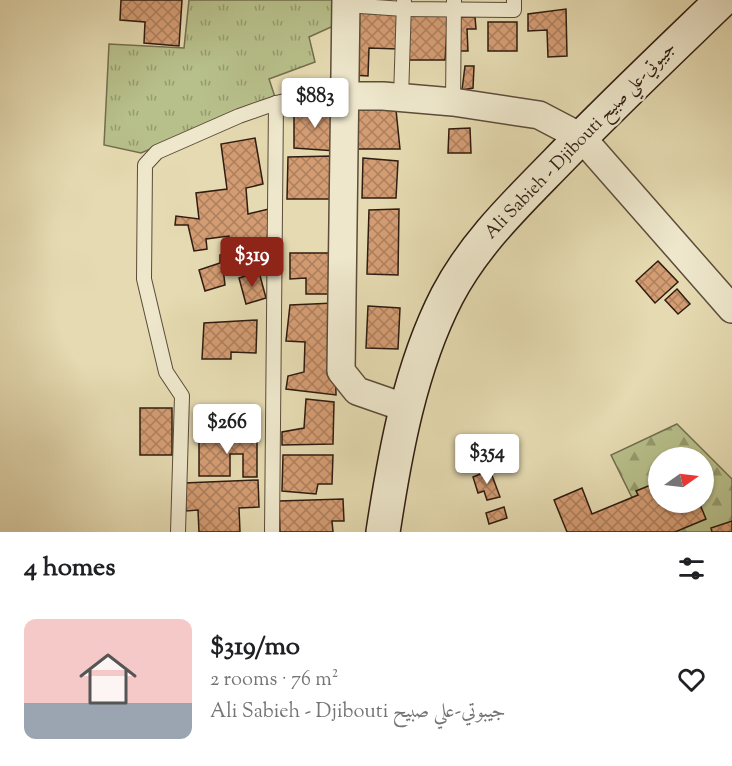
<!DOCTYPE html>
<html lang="en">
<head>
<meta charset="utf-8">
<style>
  :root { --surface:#fff; --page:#f6f6f6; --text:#202124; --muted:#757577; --line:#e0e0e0; --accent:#8f2418 }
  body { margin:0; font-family:"Sorts Mill Goudy",Amiri,serif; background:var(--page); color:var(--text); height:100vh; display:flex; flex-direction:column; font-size:22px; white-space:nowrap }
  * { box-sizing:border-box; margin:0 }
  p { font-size:20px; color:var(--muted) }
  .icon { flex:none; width:33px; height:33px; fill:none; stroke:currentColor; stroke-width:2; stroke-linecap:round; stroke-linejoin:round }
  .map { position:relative; height:532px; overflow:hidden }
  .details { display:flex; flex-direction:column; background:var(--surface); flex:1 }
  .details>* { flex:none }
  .needle { width:39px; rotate:76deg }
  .fabs { position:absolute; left:648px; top:447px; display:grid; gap:12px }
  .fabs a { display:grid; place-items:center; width:66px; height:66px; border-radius:50%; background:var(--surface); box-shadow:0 2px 4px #0004; font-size:30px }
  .price { position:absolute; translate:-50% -51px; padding:0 14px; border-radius:6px; background:#fff; color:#222; font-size:20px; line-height:39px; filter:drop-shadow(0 2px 3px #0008) }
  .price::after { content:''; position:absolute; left:50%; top:36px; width:18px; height:14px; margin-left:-9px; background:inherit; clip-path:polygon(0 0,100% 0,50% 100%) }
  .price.on { background:var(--accent); color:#fff }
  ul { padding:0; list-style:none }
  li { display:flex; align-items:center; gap:18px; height:150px; padding:0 24px }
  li+li { border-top:2px solid var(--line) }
  li span { display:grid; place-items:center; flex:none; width:168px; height:120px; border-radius:12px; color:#555 }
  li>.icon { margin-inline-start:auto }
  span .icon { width:72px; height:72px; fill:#fffc; stroke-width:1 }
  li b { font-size:26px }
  h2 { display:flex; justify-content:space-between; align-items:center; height:72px; padding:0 24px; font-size:26px }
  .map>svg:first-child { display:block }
</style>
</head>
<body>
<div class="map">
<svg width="732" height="532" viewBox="0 0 732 532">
  <defs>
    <pattern id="forest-firs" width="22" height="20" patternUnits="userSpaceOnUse" patternTransform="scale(1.5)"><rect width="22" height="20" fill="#b7bf8a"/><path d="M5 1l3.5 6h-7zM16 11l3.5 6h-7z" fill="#959b6f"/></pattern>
    <pattern id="park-tufts" width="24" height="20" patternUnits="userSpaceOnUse" patternTransform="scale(1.5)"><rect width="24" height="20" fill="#b7bf8a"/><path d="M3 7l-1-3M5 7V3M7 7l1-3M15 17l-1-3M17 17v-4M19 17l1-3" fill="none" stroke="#959b6f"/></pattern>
    <pattern id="building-cross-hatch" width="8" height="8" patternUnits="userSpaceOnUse" patternTransform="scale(1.5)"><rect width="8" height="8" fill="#d49c73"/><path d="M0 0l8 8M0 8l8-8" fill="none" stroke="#ac7f5d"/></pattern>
  </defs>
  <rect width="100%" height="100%" fill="#e5dab1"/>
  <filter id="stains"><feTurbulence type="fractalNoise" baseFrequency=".00333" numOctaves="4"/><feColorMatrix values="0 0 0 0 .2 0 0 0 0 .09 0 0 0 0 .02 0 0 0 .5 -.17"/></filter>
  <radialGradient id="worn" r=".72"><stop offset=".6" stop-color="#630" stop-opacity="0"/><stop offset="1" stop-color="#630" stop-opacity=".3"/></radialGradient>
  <path fill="url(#forest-firs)" stroke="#736e4e" stroke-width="1.5" fill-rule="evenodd" d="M677,424l55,55v53h-83l-38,-77zM658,458h46v44h-46z"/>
  <polygon fill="url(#park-tufts)" stroke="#736e4e" stroke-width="1.5" points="189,0 340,0 340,23 309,37 315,62 269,79 275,97 141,153 104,145 109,44 184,48"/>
  <g fill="url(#building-cross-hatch)" stroke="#2f1d11" stroke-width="1.5">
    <polygon points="121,0 182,0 179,46 144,43 145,22 120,20"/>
    <polygon points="566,9 567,56 548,57 547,30 528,31 528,14"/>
    <polygon points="353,13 398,14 398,49 369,48 368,76 352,75"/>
    <polygon points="410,15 448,16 445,60 407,60"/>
    <polygon points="458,17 475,17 476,29 467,29 468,51 459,51"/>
    <rect x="488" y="22" width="29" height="29"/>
    <polygon points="465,66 474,66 473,88 462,90"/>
    <polygon points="294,108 337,109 336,151 294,148"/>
    <polygon points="356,109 396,110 400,149 357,149"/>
    <polygon points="470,128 471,153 448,153 449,129"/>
    <polygon points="255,138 263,184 246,188 248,214 269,209 267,243 251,249 252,261 223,268 225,285 205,291 199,270 220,263 220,255 230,251 229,236 206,239 207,249 194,251 188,225 175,225 176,216 199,219 196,193 227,189 221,144"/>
    <polygon points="332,156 332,199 287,199 288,157"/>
    <polygon points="363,158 398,161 396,198 362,198"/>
    <polygon points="399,209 398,275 367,274 369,210"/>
    <polygon points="290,253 333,253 333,294 306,294 306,278 290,279"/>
    <polygon points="658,261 678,282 655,303 636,281"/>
    <polygon points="259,272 266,298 246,304 239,278"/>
    <polygon points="677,289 690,304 678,314 665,300"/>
    <polygon points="334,303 336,395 286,389 288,376 304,372 305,342 286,341 290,305"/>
    <polygon points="368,306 400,308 398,349 366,348"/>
    <polygon points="257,320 256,353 231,352 231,359 202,359 204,323"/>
    <polygon points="306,399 334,402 333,444 282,445 282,432 304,428"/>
    <rect x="140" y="408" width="32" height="47"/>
    <polygon points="199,435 257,436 257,477 243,477 243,454 230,454 230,476 199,476"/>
    <polygon points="283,455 333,455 332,484 318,484 316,494 282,491"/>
    <polygon points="490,470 500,497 487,500 484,491 478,493 473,477"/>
    <polygon points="258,480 259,507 239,508 240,532 199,532 198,510 186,511 184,483"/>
    <polygon points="658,482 658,502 699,502 706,519 675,532 567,532 554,500 582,488 592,514 638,495 636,491"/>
    <polygon points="343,499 344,521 332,521 333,532 280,532 279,501"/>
    <polygon points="504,507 507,518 489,524 486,513"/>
    <polygon points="732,521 732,532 712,532 711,528"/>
  </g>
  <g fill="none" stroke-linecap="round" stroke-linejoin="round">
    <defs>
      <g id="lane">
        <polyline points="346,5 404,9 514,10 514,0"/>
        <polyline points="401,98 404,2"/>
        <polyline points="453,102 454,0"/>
        <polyline points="178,532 182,396 166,372 144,279 145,165 157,152 239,116 276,103 307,96 344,96"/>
        <polyline points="272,532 276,103"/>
      </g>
      <g id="street">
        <polyline points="346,0 341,371 357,391 406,408"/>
        <polyline points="344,96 383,96 453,102 539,115 581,137 732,309"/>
      </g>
      <path id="secondary" d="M383,532c12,-79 27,-164 64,-236 27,-52 69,-92 109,-133 54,-56 110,-109 166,-163"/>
    </defs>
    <use href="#lane" stroke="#5c4c39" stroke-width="16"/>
    <use href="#street" stroke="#5c4c39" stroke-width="30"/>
    <use href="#secondary" stroke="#2f1d11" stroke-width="36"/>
    <use href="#lane" stroke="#eee7cc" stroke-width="14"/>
    <use href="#street" stroke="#eee7cc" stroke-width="27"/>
    <use href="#secondary" stroke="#eee7cc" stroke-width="33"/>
  </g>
  <g text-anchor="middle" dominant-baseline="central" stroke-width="4.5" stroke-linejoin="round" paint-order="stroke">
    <g font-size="18" fill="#2f1d11" stroke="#eee7cc">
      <text transform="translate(581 141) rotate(-46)">Ali Sabieh - Djibouti جيبوتي-علي صبيح</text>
    </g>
  </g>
  <rect width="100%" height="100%" filter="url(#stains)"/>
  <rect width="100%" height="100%" fill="url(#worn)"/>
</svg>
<div class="fabs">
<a><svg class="needle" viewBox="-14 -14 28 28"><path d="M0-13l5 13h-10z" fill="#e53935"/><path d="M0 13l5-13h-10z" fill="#757577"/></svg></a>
</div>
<b class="price" style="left:315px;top:129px">$883</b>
<b class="price on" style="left:252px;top:288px">$319</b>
<b class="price" style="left:227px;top:455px">$266</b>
<b class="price" style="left:487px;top:485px">$354</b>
</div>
<section class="details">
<h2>4 homes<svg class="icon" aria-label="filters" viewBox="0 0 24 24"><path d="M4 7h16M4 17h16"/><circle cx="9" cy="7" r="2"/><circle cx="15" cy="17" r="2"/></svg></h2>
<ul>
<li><span style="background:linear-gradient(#f6c9c9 70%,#9aa5b1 0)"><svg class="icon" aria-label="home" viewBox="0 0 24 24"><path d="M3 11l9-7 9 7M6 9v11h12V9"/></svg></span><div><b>$319/mo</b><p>2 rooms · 76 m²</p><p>Ali Sabieh - Djibouti جيبوتي-علي صبيح</p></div><svg class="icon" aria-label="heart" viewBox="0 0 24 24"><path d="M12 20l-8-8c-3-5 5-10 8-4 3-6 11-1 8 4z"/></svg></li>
</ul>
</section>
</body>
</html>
